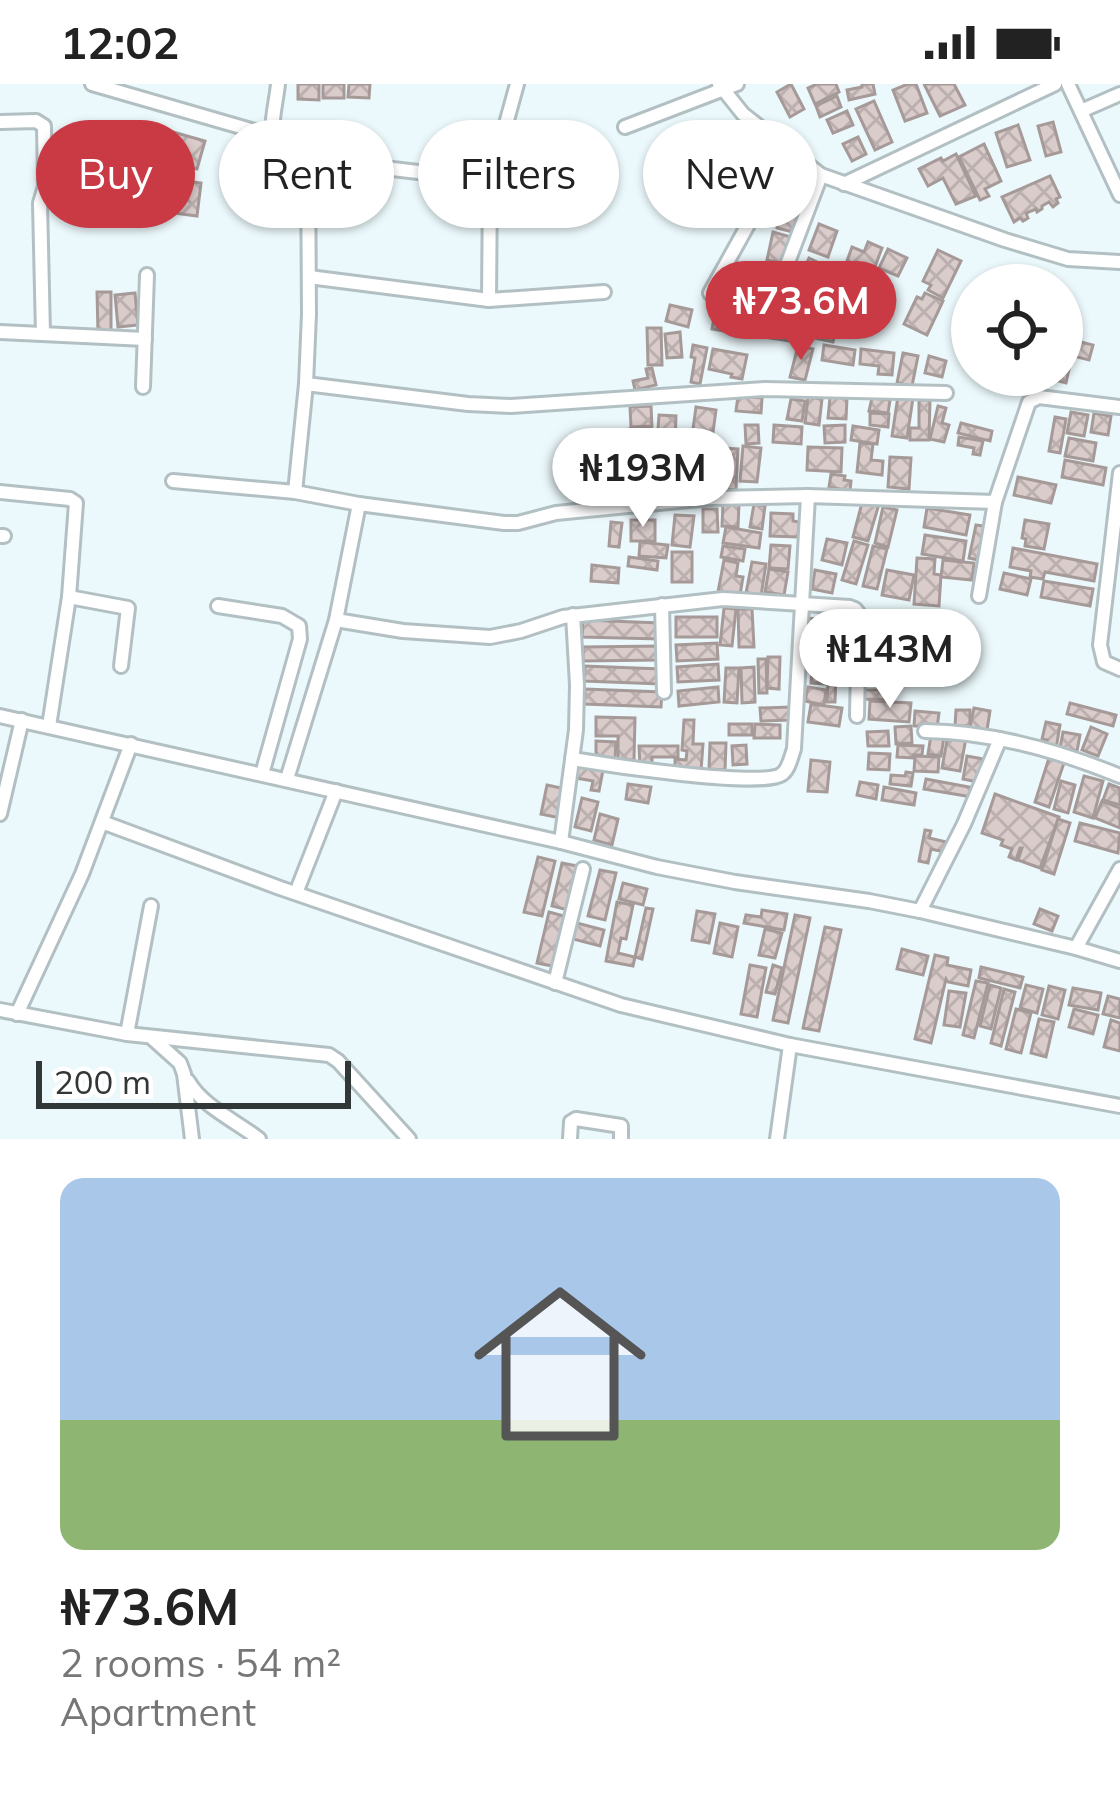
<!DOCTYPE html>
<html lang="en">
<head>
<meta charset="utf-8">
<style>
  :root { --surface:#fff; --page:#f6f6f6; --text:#222; --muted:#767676; --accent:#ca3a44 }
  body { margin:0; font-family:Mulish,sans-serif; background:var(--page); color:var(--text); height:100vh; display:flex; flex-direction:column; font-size:45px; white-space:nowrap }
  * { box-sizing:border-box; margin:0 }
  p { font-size:39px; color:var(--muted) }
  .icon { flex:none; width:66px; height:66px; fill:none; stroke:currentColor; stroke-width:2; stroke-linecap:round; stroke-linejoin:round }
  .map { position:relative; height:1055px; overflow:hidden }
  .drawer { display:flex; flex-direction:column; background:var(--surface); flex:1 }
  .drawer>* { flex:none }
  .guide { position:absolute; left:36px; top:36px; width:1050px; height:108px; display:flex; gap:24px }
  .controls { position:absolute; left:951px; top:180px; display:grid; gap:24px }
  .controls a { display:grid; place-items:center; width:132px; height:132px; border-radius:50%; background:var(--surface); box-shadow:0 3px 9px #0004; font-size:60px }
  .scale { position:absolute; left:36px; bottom:30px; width:315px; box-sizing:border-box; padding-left:12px; border:6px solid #313637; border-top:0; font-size:33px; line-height:42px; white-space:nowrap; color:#313637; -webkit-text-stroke:9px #fff; paint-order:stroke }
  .price { position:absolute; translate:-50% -102px; padding:0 27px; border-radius:42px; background:#fff; color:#222; font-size:39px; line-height:78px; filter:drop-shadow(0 3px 6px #0008) }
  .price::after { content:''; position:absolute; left:50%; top:72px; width:36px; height:27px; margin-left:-18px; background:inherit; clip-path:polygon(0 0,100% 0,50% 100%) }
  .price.current { background:var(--accent); color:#fff }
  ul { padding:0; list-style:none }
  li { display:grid; align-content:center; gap:24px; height:636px; padding:0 60px }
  li span { display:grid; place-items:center; height:372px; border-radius:24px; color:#555 }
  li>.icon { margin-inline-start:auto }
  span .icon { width:216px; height:216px; fill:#fffc; stroke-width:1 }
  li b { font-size:51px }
  .chip { padding:0 42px; border-radius:54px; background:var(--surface); box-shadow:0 3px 9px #0004; font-size:42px; line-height:108px }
  .chip.current { background:var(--accent); color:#fff }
  .status { display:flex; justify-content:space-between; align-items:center; height:84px; padding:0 60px; background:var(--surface); direction:ltr }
  .status svg { height:33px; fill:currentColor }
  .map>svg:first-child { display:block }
</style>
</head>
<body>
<div class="status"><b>12:02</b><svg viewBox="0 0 49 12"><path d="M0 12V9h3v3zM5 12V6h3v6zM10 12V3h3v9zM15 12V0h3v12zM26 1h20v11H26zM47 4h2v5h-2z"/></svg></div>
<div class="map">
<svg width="1120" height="1055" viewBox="0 0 1120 1055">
  <defs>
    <pattern id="building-cross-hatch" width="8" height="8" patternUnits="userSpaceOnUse" patternTransform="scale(3)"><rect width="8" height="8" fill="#d9cccb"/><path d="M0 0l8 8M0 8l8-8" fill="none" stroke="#bbb0af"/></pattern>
  </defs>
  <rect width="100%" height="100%" fill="#ecf9fc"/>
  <g fill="url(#building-cross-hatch)" stroke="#a69a99" stroke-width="3">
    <polygon points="298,0 319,0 319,16 298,15"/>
    <rect x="323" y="0" width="21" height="14"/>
    <polygon points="349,0 370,0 369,14 348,13"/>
    <polygon points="791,0 804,25 790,33 777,8"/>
    <polygon points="817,0 836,0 839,8 815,20 808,4"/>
    <polygon points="862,0 873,0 875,10 849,16 847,6 862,3"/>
    <polygon points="908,0 916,0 927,29 905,37 893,6"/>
    <polygon points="924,0 954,0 965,21 940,32"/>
    <polygon points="837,12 841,23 820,33 816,22"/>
    <polygon points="874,17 892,58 875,66 856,25"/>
    <polygon points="847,27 853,41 833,49 827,36"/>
    <polygon points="1053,38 1061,68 1046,72 1038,42"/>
    <polygon points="1018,41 1030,76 1007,83 996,49"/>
    <polygon points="119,44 147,47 142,89 115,86"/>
    <polygon points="159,44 205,57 197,85 150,72"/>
    <polygon points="858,53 866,70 852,77 843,60"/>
    <polygon points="984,60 1001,97 985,105 989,112 980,116 959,73"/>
    <polygon points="956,70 976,112 956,120 943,94 928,102 919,85 941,74 943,77"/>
    <polygon points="1050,92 1060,113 1056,115 1058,119 1053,123 1049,118 1042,122 1042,125 1037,128 1036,125 1026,129 1028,134 1023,137 1020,134 1014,138 1002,113"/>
    <polygon points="156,93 201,99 197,132 151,126"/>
    <polygon points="734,96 745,102 734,126 722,120"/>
    <polygon points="783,120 802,125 796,149 777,144"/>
    <polygon points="819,140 837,147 828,173 809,166"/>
    <polygon points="773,148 791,153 783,180 767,176"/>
    <polygon points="868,158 882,164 873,188 847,177 852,163 864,168"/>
    <polygon points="888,165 907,174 898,192 879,184"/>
    <polygon points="938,166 961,177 943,214 928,206 931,201 923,197"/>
    <polygon points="809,174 823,181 817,196 821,197 817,206 798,198"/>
    <polygon points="760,180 779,186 771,210 752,204"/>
    <polygon points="829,190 860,201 849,233 818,222"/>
    <polygon points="866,203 876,207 863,237 853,232"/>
    <polygon points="797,206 813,211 804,237 788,232"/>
    <polygon points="97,208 111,208 111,248 98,248"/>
    <polygon points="135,209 138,241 118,243 115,211"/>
    <polygon points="750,209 767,218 756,241 738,232"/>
    <polygon points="925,209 943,217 927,251 904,240 917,213 922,215"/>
    <polygon points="670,221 692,226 688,243 666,237"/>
    <polygon points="715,229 734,232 731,248 712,245"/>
    <polygon points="815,235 837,241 833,258 811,253"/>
    <polygon points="766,237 793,241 790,257 763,253"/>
    <polygon points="647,244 661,244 662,281 648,281"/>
    <polygon points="680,248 682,273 667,274 665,250"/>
    <polygon points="1077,257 1093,261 1089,276 1073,272"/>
    <polygon points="693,261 707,264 700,300 691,298 695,274 691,273"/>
    <polygon points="824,261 855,266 853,281 822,276"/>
    <polygon points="798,262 813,265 805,296 790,293"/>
    <polygon points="713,265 747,271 742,295 731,293 732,290 709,285"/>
    <polygon points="861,265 894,269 892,291 878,290 879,282 860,280"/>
    <polygon points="1062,265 1073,267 1066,299 1043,293 1044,291 1062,291"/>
    <polygon points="903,269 918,272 912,302 897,299"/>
    <polygon points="929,272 946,277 942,293 925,289"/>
    <polygon points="652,284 656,301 635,306 633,297 648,294 646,285"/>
    <polygon points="738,312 762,314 761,329 736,327"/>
    <polygon points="898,312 913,314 907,354 892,352"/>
    <polygon points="808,313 822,315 819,341 805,339"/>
    <polygon points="830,313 847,314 846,335 828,334"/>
    <polygon points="872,314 890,316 888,329 869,327"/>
    <polygon points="791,315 805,317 802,337 787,335"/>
    <polygon points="919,316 930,316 929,356 910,356 910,344 919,344"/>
    <polygon points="651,322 652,342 631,343 630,323"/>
    <polygon points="938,322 946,324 942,339 949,341 944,358 930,355"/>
    <polygon points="696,323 716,326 713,348 693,345"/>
    <polygon points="1071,328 1088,331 1084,352 1067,349"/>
    <polygon points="870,329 889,330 888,343 870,341"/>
    <polygon points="1094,329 1111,332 1108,351 1091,348"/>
    <polygon points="659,331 676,332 675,360 657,359"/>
    <polygon points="1055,333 1066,335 1060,369 1049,367"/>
    <polygon points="961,339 992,347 990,357 958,349"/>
    <polygon points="745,341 758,341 759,359 746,360"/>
    <polygon points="774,341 802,343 801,360 773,358"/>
    <polygon points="845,341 845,358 825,359 824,342"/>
    <polygon points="853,342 879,346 877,360 851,356"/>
    <polygon points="651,343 652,365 630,367 629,345"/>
    <polygon points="959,353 983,357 980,371 973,370 974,364 958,361"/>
    <polygon points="1069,354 1096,359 1093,377 1065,372"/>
    <polygon points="860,359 873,360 871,376 883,377 882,391 857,388"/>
    <polygon points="743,362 761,364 757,398 740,397"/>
    <polygon points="808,363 842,364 841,388 807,386"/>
    <polygon points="721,364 738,365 736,406 718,405"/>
    <polygon points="606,372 626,375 616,419 600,416"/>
    <polygon points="890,373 911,374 909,405 888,403"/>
    <polygon points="1065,376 1106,384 1103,401 1062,393"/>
    <polygon points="634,377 645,379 639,414 628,412"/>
    <polygon points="831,390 845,392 844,396 851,397 850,407 829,403"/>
    <polygon points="1018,393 1056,401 1051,419 1014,411"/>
    <polygon points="863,415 879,420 868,457 853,453"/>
    <polygon points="723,419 739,420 738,443 722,442"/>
    <polygon points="754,420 765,422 762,445 750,443"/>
    <polygon points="883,423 897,426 888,463 875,459"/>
    <polygon points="927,424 970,431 966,451 924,443"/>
    <polygon points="703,425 717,425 718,448 703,448"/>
    <polygon points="771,429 793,430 793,437 799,438 798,453 770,452"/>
    <polygon points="675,431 694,432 690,463 672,461"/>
    <rect x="631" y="436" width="24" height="21"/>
    <polygon points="1025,436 1049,440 1044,465 1025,462 1026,455 1022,454"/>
    <polygon points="611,438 622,439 619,463 609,462"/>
    <polygon points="976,441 984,442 978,476 969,474"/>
    <polygon points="726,443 761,449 759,464 723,459"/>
    <polygon points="925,451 966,457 963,477 922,470"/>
    <polygon points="827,455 847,459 842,481 822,476"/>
    <polygon points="854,457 868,461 856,500 842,496"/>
    <polygon points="640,458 668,461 666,474 639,472"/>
    <polygon points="771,461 790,462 788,485 769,484"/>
    <polygon points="723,462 745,465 743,477 721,473"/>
    <polygon points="873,462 887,465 877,505 863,502"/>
    <polygon points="1013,464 1097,480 1094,497 1045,488 1043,495 1030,493 1031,487 1010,483"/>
    <rect x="672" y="468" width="20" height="30"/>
    <polygon points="629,473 658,477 657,486 628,482"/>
    <polygon points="917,474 935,475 934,490 941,491 939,522 914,520"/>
    <polygon points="724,476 738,479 736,492 743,493 740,511 718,508"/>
    <polygon points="943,476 974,479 972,496 941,493"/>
    <polygon points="752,478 766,480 761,512 746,509"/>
    <polygon points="592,481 619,484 618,499 591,497"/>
    <polygon points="769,485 788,488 784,511 765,508"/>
    <polygon points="815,486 836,490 832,509 812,505"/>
    <polygon points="887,486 914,491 909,516 882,511"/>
    <polygon points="1004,489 1031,495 1027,511 1000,505"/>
    <polygon points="1044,497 1093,505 1090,522 1041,513"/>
    <polygon points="724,524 736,525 732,562 720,561"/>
    <polygon points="738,525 752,525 754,563 739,563"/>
    <rect x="676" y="533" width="41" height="20"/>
    <polygon points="806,534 838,537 835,564 804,561"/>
    <polygon points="870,535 906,535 906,552 870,551"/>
    <polygon points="583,536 660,539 659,555 582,553"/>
    <polygon points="839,537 856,538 855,564 839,564"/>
    <polygon points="869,554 899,558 896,576 867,572"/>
    <polygon points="717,559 718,575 677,577 676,561"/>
    <polygon points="660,562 660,576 583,577 583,563"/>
    <polygon points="805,564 837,565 835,618 827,618 828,600 811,599 813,572 805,572"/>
    <polygon points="768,573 780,573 779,605 767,604"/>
    <polygon points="758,575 766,575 767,609 759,609"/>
    <polygon points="876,577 886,577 886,592 864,592 864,583 876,583"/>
    <polygon points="718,580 719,596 678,598 677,583"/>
    <polygon points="584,582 661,585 660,600 584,597"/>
    <polygon points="754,583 755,618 742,619 741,584"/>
    <polygon points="726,584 739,584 737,619 724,618"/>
    <polygon points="718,603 719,618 679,622 678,607"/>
    <polygon points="808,603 826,606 824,621 805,617"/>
    <polygon points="585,605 662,608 661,623 584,620"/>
    <polygon points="862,606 893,606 893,616 862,615"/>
    <polygon points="870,617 911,619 909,638 869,635"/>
    <polygon points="1070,619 1116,631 1113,642 1067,630"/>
    <polygon points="811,620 842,624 839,642 808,638"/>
    <polygon points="790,623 790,636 761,637 760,624"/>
    <polygon points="974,624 990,627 987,646 970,643"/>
    <polygon points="956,626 970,626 970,642 955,642"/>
    <polygon points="915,627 939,629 937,644 914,642"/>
    <polygon points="596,633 635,634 634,676 618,676 618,652 596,652"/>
    <polygon points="684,636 694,636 693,660 703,660 701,687 675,686 675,675 686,676 687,667 682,666"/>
    <polygon points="1046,638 1060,641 1056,665 1046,663 1047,656 1042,655"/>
    <rect x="729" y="640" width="23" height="11"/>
    <polygon points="755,640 780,641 780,654 754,654"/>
    <polygon points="911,642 912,659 896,660 895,643"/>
    <polygon points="1091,643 1107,650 1098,672 1082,666"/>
    <polygon points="888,647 889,662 868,662 867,648"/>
    <polygon points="1063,648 1080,651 1077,667 1060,664"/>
    <polygon points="931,651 944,653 941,672 928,670"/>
    <polygon points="948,651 966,654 960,687 942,684"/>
    <polygon points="596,657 616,658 615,675 596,674"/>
    <polygon points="710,659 726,659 725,686 709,685"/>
    <polygon points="746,661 747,680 733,681 732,662"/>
    <polygon points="898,661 923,662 922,671 913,671 913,674 897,673"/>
    <polygon points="639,662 678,662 678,673 652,673 652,682 640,682"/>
    <polygon points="869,669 890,670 889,686 868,685"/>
    <polygon points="915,672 939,673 938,688 914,687"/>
    <polygon points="967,672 983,675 978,698 963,695"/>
    <polygon points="1049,674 1064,679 1049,723 1035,718"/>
    <polygon points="811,676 830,678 827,708 808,707"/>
    <polygon points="578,682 603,686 599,707 591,706 593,697 576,694"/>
    <polygon points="906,688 913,689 911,702 890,700 891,691 905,692"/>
    <polygon points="1084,692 1103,697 1093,734 1074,728"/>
    <polygon points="926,695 974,704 972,713 924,705"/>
    <polygon points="1061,697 1075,701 1068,729 1054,725"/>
    <polygon points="860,698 878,701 876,715 857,711"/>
    <polygon points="628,700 651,703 648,719 626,715"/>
    <polygon points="1109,700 1120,704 1120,721 1103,716"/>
    <polygon points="547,701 565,705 560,734 541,730"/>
    <polygon points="884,703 916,709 914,721 882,716"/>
    <polygon points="995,710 1059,733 1040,784 1018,776 1022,764 1020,764 1016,776 1009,773 1012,765 1001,761 1003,756 982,749"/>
    <polygon points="582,714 598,718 591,747 575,743"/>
    <polygon points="1102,717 1120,724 1120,744 1095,734"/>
    <polygon points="600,730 618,735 612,761 594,756"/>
    <polygon points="1058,735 1070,739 1054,790 1042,786"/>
    <polygon points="1080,739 1120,749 1118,769 1075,757"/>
    <polygon points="925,746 931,747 929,754 946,758 944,768 931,765 928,779 919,777"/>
    <polygon points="538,773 555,777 542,832 524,828"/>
    <polygon points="562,779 577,782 568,826 552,822"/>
    <polygon points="600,786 616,789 605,836 588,832"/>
    <polygon points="623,799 647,805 643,821 619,815"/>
    <polygon points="617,818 633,821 626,855 621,854 618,869 635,873 633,882 606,877"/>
    <polygon points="646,824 653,825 642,875 635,873"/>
    <polygon points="1040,825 1058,832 1052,847 1034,840"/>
    <polygon points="762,826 787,830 784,846 744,839 746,831 761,833"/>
    <polygon points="697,827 715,830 709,859 692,856"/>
    <polygon points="549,828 564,832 552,882 537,879"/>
    <polygon points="795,831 810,834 788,939 773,936"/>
    <polygon points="573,838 604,846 600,862 569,854"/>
    <polygon points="720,839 738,843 732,873 714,869"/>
    <polygon points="825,843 841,846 819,947 803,944"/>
    <polygon points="765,845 782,849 775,874 759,871"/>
    <polygon points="902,865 928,872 923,891 897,885"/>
    <polygon points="935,871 948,874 947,881 971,886 968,902 948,898 946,895 931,959 915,955"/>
    <polygon points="750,881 766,884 757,933 741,930"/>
    <polygon points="773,881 782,884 775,910 766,908"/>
    <polygon points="981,883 1023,893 1020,904 979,894"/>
    <polygon points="976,897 988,899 974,954 963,951"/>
    <polygon points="990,901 1001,904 991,945 980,942"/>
    <polygon points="1026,901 1043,905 1037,929 1020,924"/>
    <polygon points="1049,902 1065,906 1058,935 1042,931"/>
    <polygon points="1073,904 1101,909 1098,926 1069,921"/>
    <polygon points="1004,905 1015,908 1001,962 991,959"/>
    <polygon points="949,907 966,909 960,943 944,941"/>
    <polygon points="1108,912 1120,915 1120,934 1103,930"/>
    <polygon points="1016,925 1031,929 1021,969 1006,965"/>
    <polygon points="1074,925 1098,931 1093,950 1069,943"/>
    <polygon points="1039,935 1054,938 1046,973 1031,969"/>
    <polygon points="1111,936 1120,939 1120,967 1104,963"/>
  </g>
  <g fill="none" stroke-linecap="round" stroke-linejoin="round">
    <defs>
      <g id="minor">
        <polyline points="92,0 272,52"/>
        <path d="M278,0c-2,21 -11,49 -1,67l31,8 288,34"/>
        <polyline points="719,0 743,30 821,91 1005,156 1068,175 1120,178"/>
        <polyline points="1068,0 1120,111"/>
        <polyline points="1081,27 1120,10"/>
        <polyline points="0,38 36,37 44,42 45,102 40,119 43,250"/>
        <polyline points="625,43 737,0"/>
        <polyline points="844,100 1055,0"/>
        <polyline points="309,193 489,216 604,208"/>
        <polyline points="710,209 789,67"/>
        <polyline points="489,216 490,98 517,0"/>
        <polyline points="771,223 821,91"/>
        <polyline points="0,248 145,255"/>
        <polyline points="306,300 468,320 511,322 765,305 946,309"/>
        <polyline points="143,303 147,191"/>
        <polyline points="1120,389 1100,561 1104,578 1120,585"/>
        <polyline points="173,397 295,408 359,420 504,439 518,439 556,429 711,414 808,412 995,418"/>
        <polyline points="0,408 70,415 76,419 69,513 49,642"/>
        <polyline points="295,408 306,300 309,230 308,75"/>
        <polyline points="0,452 4,452"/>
        <polyline points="979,512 995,418 1029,318 1039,313 1120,323"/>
        <polyline points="69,513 128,524 121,582"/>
        <polyline points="662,521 664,608"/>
        <polyline points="218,522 282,532 299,542 300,555 262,690"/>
        <polyline points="336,536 403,547 490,553 521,547 563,533 723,515 850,523 855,525 859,530 857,632"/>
        <polyline points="0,632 561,758 657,783 735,798 869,817 920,827 1076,864 1120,877"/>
        <path d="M925,647c68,1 132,19 195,45"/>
        <path d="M572,675c30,5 192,30 210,15 7,-5 9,-17 12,-25l14,-253"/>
        <polyline points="287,695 336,536 359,420"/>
        <polyline points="0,730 22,636"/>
        <polyline points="102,738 280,804 621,921 790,961 1120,1022"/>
        <polyline points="561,758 576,646 577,601 573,531"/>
        <polyline points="296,809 336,707"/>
        <polyline points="920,827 964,740 1000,655"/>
        <polyline points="1076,864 1120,785"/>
        <polyline points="555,899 583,785"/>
        <polyline points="0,926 127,950 329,971 338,977 409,1055"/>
        <polyline points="17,930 82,790 131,660"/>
        <polyline points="127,950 151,822"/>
        <polyline points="151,953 180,979 184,990 192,1055"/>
        <path d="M188,997c14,25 48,40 71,58"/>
        <polyline points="570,1055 571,1038 576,1035 621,1042 621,1055"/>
        <polyline points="777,1055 790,961"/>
      </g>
    </defs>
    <use href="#minor" stroke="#b3c0c3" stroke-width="18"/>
    <use href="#minor" stroke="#fff" stroke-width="12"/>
  </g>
</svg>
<div class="controls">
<a><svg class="icon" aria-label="locate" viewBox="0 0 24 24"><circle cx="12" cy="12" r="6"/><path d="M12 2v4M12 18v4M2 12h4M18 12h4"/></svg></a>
</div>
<div class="scale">200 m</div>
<b class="price current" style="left:801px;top:279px">₦73.6M</b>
<b class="price" style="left:643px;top:446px">₦193M</b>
<b class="price" style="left:890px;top:627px">₦143M</b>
<div class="guide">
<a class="chip current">Buy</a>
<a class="chip">Rent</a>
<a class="chip">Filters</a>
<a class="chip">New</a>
</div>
</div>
<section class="drawer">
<ul>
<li><span style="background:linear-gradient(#a9c7e8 65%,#8fb573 0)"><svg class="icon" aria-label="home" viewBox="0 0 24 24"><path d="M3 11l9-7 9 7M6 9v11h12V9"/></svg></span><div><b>₦73.6M</b><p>2 rooms · 54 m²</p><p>Apartment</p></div></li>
</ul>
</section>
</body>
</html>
